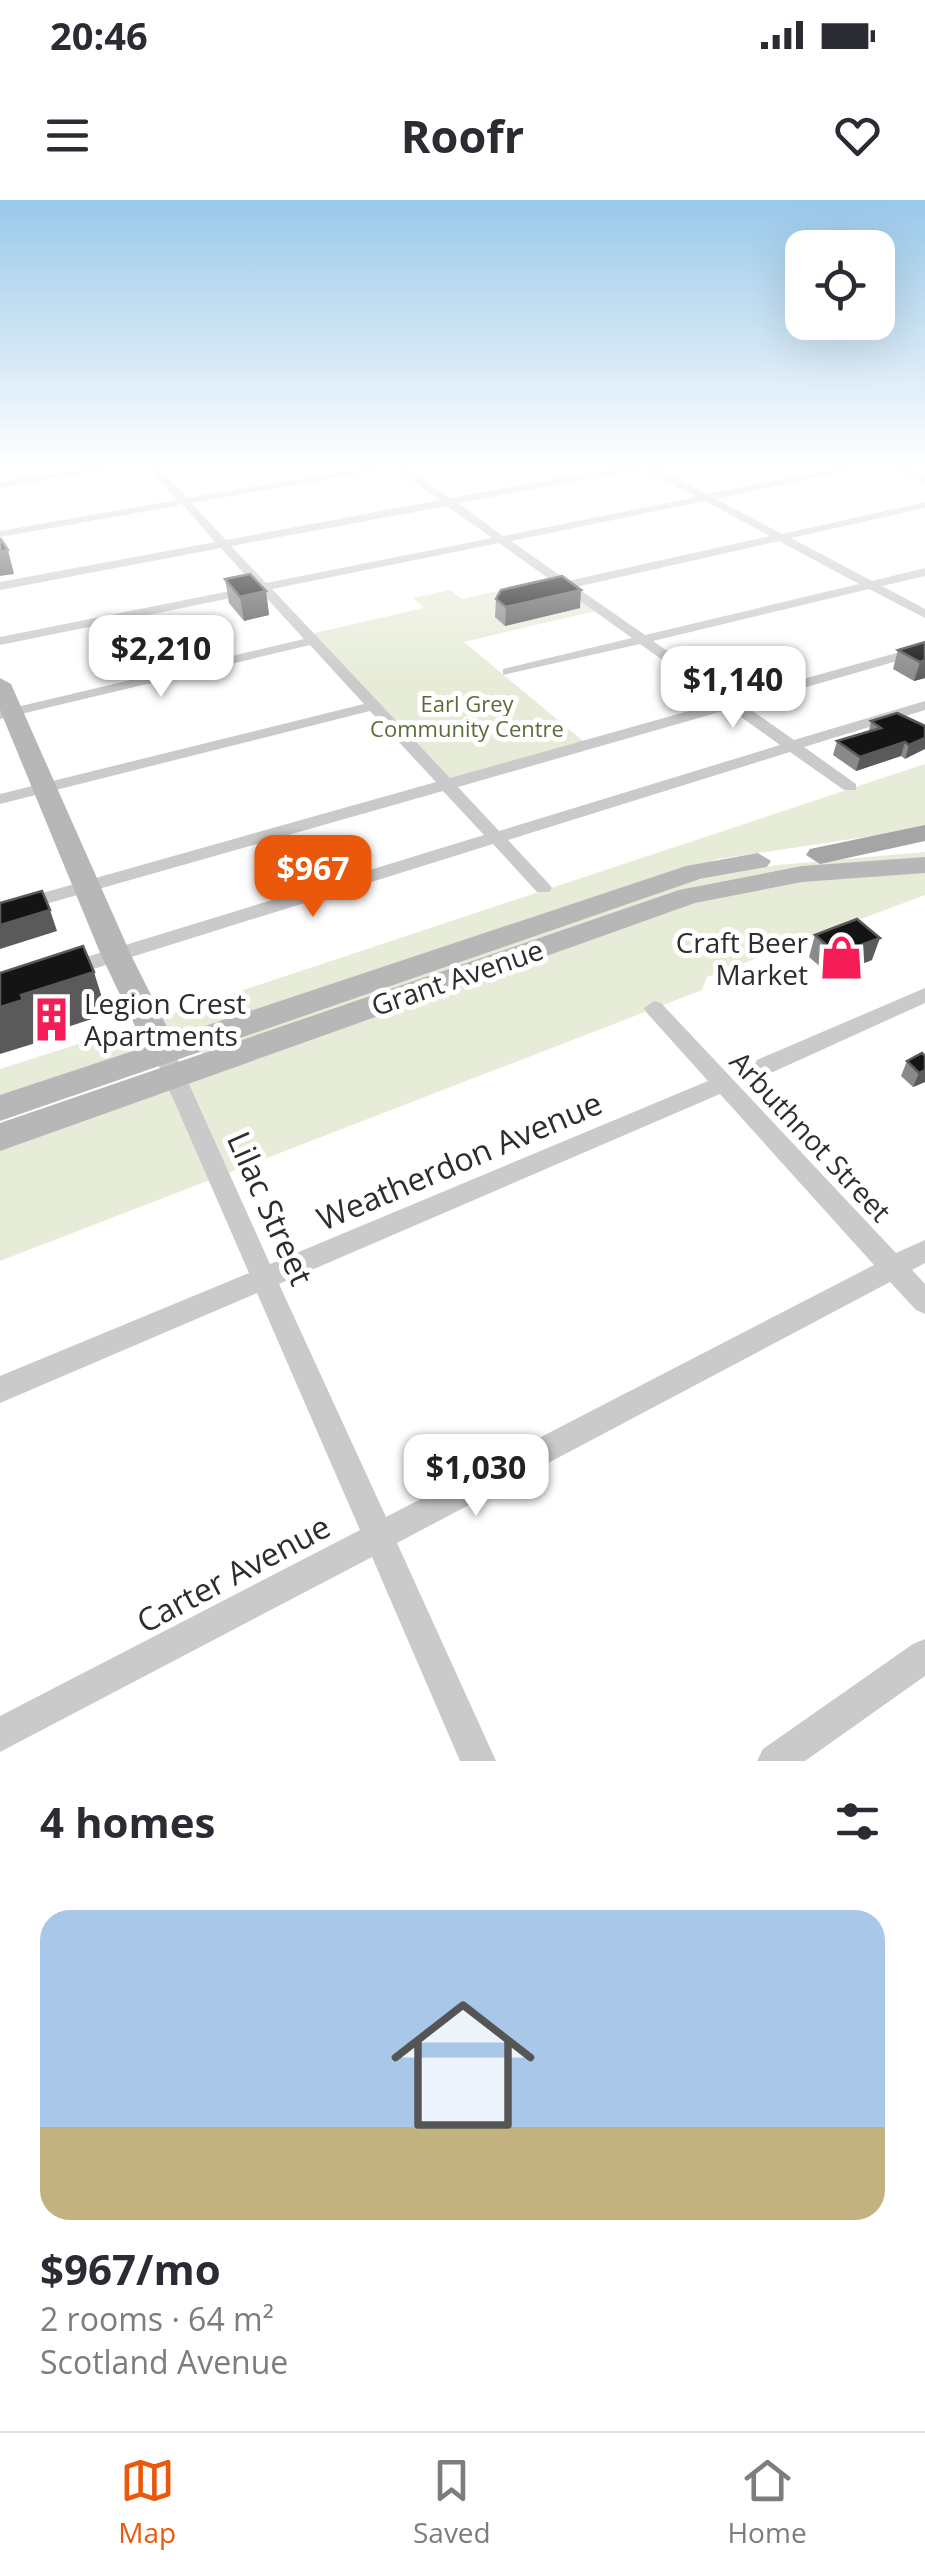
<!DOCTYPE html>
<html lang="en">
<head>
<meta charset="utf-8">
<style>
  :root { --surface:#fff; --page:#f7f7f7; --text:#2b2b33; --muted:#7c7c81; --line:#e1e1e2; --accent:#ea580c }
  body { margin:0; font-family:"Open Sans",sans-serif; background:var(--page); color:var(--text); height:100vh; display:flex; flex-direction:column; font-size:38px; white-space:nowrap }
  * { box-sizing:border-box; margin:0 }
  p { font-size:32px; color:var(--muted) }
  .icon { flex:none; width:55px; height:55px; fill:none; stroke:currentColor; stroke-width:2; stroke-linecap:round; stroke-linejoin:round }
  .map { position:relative; height:1561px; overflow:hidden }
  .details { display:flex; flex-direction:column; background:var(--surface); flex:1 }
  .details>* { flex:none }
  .buttons { position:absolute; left:785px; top:30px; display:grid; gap:20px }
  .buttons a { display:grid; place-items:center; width:110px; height:110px; border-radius:20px; background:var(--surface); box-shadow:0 10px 40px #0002; font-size:50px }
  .price { position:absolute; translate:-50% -85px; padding:0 22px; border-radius:20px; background:#fff; color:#222; font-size:32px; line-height:65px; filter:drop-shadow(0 2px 5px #0008) }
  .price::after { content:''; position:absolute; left:50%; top:60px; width:30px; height:22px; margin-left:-15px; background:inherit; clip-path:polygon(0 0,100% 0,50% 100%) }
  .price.current { background:var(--accent); color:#fff }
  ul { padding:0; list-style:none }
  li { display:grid; align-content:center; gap:20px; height:530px; padding:0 40px }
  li+li { border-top:2px solid var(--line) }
  li span { display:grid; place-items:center; height:310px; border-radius:30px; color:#555 }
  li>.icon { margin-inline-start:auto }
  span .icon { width:180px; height:180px; fill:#fffc; stroke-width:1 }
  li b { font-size:42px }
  h2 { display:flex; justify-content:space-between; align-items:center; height:120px; padding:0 40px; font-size:42px }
  .status { display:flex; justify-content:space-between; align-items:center; height:70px; padding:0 50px; background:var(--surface); direction:ltr }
  .status svg { height:28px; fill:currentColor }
  header { display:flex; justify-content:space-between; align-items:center; height:130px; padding:0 40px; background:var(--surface); font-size:45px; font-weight:700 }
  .tab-bar { display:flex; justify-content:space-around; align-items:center; height:140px; border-top:2px solid var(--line); background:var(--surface); font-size:28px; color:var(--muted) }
  .tab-bar a { display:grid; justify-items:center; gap:5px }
  .tab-bar .current { color:var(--accent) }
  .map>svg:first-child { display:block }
</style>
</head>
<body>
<div class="status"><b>20:46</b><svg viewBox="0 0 49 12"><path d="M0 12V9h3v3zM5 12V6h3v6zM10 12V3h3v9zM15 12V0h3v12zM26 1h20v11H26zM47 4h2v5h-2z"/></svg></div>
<header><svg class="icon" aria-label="menu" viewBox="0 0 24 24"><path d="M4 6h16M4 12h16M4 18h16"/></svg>Roofr<svg class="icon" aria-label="heart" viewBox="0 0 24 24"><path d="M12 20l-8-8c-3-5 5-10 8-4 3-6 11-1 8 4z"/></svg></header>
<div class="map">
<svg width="925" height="1561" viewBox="0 0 925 1561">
  <rect width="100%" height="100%" fill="#fff"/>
  <g fill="#e7ecd8">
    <polygon points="550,379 595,411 464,442 583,541 449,579 310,434 424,408 413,398 450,390 462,399"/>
    <polygon points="925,564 925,628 718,659 173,838 159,818"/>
    <polygon points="925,652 925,659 785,671 700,687 204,856 201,851 697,680 778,665"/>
    <polygon points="925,671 925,695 707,777 702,790 0,1061 0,947 717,695 774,684"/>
    <polygon points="138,825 146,841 143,849 0,901 0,869"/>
  </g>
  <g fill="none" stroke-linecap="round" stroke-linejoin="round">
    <g fill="#cacaca" fill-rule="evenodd">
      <polygon points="103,265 129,265 0,288 0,282"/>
      <path d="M146,265h11l30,33 196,-33 13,2 -205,36 35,37 214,-40 -43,-30 3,-5 51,33 177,-33h24l55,29 144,-29h22l-157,34 66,35 143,-32v6l-134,30 81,43 53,-13v8l-43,10 43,23v9l-56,-29 -216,52 82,57 190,-53v8l-181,52 50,35 131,-39v9l-121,37 52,37v6h-12l-54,-38 -282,88 41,44 3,4 -3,4h-12l-44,-48 -419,131h-14l-3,-5 3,-5 424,-130 -41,-44 -443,126v-12l436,-123 -66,-71 -370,93v-10l364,-90 -54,-59 -310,74v-8l304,-72 -43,-47 -261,53v-8l255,-51 -34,-38 -221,42v-8l215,-40 -34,-40 -5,4 -176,31v-6l177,-31zM643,269l53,28 -193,39 -45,-33zM705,301l65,35 -202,45 -57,-40zM447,306l45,32 -226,45 -35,-37zM779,341l80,43 -214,51 -69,-48zM499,343l133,95 -129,31v6l137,-31 81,58 -271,76 -178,-189zM730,509l50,36 -281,86 -41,-44z"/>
      <polygon points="887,265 901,265 925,275 925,282"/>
      <polygon points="925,788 925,803 773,872 757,872 754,866 757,860"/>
      <path d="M654,801l7,2 235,250 29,-13v23l-13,7 13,14v30l-9,-4 -26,-28 -493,261 99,218h-36l-88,-204 -372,195v-36l360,-186 -103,-237 -257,110v-27l249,-103 -91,-209 3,-6h16l3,6 90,200 438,-183 -61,-68 -3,-5zM720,894l154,171 -488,252 -107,-233z"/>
      <polygon points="925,1439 925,1476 805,1561 757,1561 763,1549 913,1444"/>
    </g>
    <g fill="#b7b7b7" fill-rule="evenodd">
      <polygon points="0,478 11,484 131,755 172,837 686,666 758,653 771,661 767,667 700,679 0,921 0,895 145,847 101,755 0,510"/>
      <polygon points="925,657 925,673 802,682 695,703 0,951 0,923 679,690 802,666"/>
    </g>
    <polygon fill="#a5a5a5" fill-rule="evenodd" points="925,625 925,641 820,664 806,655 810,649"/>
  </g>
  <g fill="#8a8a8a">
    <polygon points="225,379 266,391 269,415 244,421 229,403"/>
    <polygon points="496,399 580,408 505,426 495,417"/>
    <polygon points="925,442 925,478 914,481 893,469 898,450"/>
    <polygon points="871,521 925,526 905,559 901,556 856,571 833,555 837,541 869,531"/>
    <polygon points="815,735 872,760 831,776 809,757"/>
    <polygon points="925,856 925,882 913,887 901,876 907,861"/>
  </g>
  <g fill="#5a5a5a">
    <polygon points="8,350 14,374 0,376 0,352"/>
    <polygon points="581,390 580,408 505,426 506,407"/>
    <polygon points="266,391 269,415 244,421 240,397"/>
    <polygon points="925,460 925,478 914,481 920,462"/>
    <polygon points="925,538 925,549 905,559 909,545"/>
    <polygon points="905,542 901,556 856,571 860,557"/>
    <polygon points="50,710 57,731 0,749 0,725"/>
    <polygon points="880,738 872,760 831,776 837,754"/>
    <polygon points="94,772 107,814 37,837 39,842 0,854 0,807 21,795"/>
    <polygon points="925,870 925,882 913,887 919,873"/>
  </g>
  <g fill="#141414" stroke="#5a5a5a" stroke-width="2.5">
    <polygon points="0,339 1,339 8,350 0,352"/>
    <polygon points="250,374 266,391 240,397 225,379"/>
    <polygon points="562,376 581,390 506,407 496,399 501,390"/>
    <polygon points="925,442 925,460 920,462 898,450"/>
    <polygon points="897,513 925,526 925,538 909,545 905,542 860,557 837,541 881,528 871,521"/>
    <polygon points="42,691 50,710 0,725 0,703"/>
    <polygon points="857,719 880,738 837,754 815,735"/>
    <polygon points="83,746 94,772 21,795 23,800 0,807 0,773"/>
    <polygon points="922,853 925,856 925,870 919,873 907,861"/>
  </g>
  <linearGradient id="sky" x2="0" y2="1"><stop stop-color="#99c8ea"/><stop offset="0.55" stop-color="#fff"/><stop offset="1" stop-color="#fff" stop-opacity="0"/></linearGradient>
  <rect width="925" height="484" fill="url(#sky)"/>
  <defs>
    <symbol id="shop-bare" viewBox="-9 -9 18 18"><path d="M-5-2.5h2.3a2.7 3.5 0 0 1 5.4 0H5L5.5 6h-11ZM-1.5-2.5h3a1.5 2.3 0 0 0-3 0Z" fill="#f61c58" stroke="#fff" stroke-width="2.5" paint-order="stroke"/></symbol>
    <symbol id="building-bare" viewBox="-9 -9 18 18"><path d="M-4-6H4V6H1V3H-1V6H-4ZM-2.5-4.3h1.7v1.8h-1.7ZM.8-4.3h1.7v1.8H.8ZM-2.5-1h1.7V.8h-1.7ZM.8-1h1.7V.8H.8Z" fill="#f61c58" stroke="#fff" stroke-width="2.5" paint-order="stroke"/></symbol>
  </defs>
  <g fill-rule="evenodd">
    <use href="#shop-bare" x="810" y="726" width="63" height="63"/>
    <use href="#building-bare" x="20" y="788" width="63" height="63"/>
  </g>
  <g text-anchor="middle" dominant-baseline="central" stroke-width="10" stroke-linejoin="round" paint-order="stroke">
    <g font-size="22" fill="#5a6c36" stroke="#fff">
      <text x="467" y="503">Earl Grey<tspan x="467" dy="25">Community Centre</tspan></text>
    </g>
    <g font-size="28" fill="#2d2d2d" stroke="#fff" text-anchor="end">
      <text x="808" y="742">Craft Beer<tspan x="808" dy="32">Market</tspan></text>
      <text x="84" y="803" text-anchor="start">Legion Crest<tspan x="84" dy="32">Apartments</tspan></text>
    </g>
    <g font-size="28" fill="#2d2d2d" stroke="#fff">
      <text transform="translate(457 777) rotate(-19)">Grant Avenue</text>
      <text transform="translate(811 936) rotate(47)">Arbuthnot Street</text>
    </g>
    <g font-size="32" fill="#2d2d2d" stroke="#fff">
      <text transform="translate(459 960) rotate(-23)">Weatherdon Avenue</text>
      <text transform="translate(271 1008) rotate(66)">Lilac Street</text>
      <text transform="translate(233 1373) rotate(-28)">Carter Avenue</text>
    </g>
  </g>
</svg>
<div class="buttons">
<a><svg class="icon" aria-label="locate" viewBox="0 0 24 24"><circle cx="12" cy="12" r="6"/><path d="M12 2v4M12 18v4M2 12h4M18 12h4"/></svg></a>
</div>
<b class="price" style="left:161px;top:500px">$2,210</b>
<b class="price" style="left:733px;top:531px">$1,140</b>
<b class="price current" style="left:313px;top:720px">$967</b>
<b class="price" style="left:476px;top:1319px">$1,030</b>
</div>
<section class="details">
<h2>4 homes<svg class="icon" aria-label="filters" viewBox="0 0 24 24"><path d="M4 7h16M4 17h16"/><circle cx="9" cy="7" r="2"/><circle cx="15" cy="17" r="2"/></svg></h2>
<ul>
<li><span style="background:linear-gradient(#a9c7e8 70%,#c2b280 0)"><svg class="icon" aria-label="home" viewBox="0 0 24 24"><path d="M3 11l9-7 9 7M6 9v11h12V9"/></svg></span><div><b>$967/mo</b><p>2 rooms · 64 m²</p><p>Scotland Avenue</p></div></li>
</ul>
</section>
<nav class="tab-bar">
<a class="current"><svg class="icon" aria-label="map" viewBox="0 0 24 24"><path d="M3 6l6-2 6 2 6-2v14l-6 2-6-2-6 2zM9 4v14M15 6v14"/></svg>Map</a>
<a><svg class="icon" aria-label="saved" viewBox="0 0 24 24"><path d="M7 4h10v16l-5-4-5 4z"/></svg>Saved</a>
<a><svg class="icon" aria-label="home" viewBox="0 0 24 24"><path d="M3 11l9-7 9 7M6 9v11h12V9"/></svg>Home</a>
</nav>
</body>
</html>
